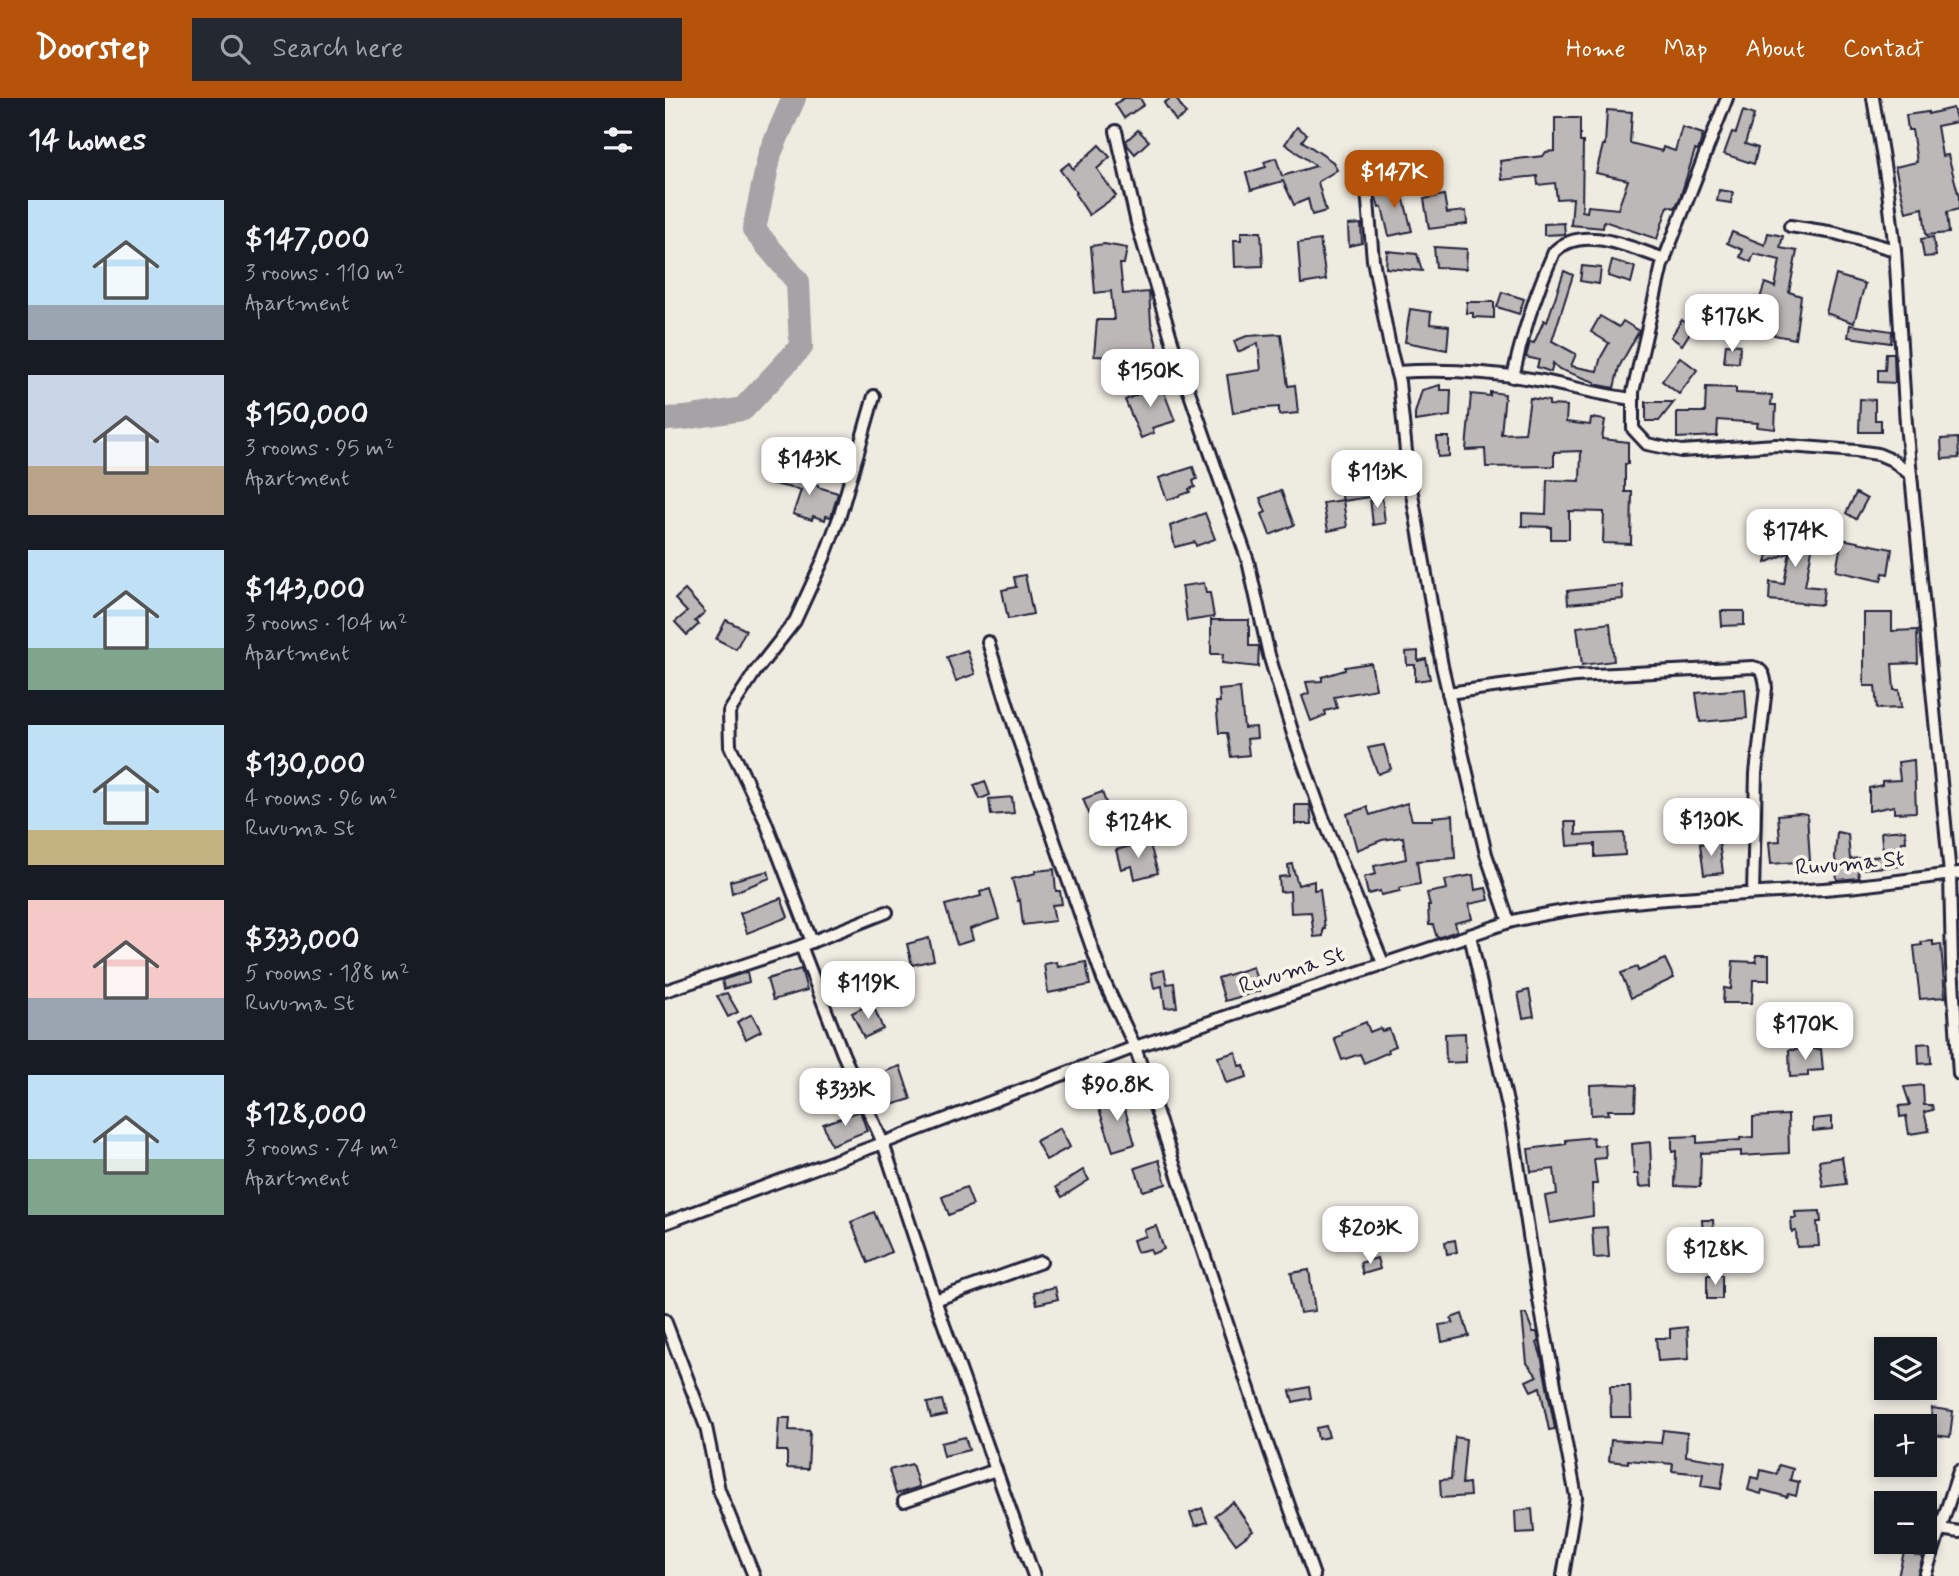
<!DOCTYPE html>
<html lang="en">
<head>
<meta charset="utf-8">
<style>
  :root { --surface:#171b24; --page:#242831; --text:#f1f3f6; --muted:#9ea1a6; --accent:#b45309 }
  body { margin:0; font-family:Mynerve,sans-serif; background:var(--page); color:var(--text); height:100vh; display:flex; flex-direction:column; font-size:26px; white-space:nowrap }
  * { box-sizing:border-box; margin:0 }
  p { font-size:23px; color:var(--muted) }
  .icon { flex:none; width:38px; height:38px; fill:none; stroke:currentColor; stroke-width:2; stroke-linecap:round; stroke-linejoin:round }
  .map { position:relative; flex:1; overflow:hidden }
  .sheet { display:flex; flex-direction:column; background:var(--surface); width:665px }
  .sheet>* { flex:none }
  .buttons { position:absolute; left:1209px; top:1239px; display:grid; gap:14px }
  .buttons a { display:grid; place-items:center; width:63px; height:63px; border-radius:0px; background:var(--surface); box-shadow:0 4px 10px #0003; font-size:35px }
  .price { position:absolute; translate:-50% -60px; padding:0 16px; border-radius:14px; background:#fff; color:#222; font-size:23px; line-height:46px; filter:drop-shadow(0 2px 4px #0008) }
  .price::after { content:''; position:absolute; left:50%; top:42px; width:21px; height:16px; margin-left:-10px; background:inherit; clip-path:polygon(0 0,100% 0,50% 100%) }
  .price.selected { background:var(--accent); color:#fff }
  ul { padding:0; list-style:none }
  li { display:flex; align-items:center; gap:21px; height:175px; padding:0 28px }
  li span { display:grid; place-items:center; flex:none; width:196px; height:140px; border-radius:0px; color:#555 }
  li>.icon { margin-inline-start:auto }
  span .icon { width:84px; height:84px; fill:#fffc; stroke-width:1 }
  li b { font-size:30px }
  h2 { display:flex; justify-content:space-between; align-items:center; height:84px; padding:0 28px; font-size:30px }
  header { display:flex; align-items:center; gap:42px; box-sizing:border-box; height:98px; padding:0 35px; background:var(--accent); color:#fff }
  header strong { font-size:33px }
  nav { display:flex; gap:38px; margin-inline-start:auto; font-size:24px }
  .search { width:490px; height:63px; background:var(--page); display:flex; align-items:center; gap:18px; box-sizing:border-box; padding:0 24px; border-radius:0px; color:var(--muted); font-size:26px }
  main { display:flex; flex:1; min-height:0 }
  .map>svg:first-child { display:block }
</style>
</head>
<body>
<header>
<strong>Doorstep</strong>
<div class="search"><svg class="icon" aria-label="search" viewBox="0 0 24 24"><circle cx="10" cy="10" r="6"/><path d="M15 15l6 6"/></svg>Search here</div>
<nav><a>Home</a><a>Map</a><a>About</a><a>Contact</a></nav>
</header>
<main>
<section class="sheet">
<h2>14 homes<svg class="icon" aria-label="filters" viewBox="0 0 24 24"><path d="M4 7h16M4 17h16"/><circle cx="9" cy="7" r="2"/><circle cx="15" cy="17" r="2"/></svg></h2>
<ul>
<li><span style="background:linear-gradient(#bfe0f5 75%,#9aa5b1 0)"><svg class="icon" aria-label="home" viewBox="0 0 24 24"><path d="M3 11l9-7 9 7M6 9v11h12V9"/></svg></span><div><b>$147,000</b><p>3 rooms · 110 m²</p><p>Apartment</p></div></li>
<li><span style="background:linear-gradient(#c9d6e8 65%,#b9a48a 0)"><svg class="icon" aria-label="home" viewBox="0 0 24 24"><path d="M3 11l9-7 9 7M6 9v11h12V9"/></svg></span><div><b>$150,000</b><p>3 rooms · 95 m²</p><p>Apartment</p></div></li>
<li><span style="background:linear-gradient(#bfe0f5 70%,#7fa58c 0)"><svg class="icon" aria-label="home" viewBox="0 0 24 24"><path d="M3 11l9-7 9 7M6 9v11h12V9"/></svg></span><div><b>$143,000</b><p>3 rooms · 104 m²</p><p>Apartment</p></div></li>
<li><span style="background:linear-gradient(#bfe0f5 75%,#c2b280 0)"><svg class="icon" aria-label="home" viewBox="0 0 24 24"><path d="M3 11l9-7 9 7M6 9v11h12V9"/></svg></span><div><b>$130,000</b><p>4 rooms · 96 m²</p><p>Ruvuma St</p></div></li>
<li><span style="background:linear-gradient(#f6c9c9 70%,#9aa5b1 0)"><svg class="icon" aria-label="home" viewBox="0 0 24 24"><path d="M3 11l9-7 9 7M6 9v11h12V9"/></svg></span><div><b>$333,000</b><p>5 rooms · 188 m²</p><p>Ruvuma St</p></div></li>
<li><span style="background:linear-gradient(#bfe0f5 60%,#7fa58c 0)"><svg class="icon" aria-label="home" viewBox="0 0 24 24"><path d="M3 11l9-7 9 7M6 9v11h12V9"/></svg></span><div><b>$128,000</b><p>3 rooms · 74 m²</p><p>Apartment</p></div></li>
</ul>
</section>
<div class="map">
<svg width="1294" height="1478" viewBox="0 0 1294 1478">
  <rect width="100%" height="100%" fill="#eeebe1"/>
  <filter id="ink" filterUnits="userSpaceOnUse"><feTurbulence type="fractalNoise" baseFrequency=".0143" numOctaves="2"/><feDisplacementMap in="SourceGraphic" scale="14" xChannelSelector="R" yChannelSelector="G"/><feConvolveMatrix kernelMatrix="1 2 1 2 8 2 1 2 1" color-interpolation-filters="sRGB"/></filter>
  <g filter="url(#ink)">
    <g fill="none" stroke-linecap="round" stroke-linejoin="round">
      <polyline stroke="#a6a3a6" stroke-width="24" points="0,321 20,320 78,311 136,249 133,184 89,132 105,55 129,0"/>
    </g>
    <g fill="#bbb8b7" stroke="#22223b" stroke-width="2">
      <polygon points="459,0 475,0 479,7 459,20 450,6"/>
      <polygon points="506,0 511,0 521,16 511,23 499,5"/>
      <polygon points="1288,10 1292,24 1272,28 1277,58 1283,57 1294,99 1294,111 1282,114 1284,135 1261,137 1258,110 1241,114 1230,69 1252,64 1247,32 1243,32 1241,17 1263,14 1263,16"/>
      <polygon points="942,12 967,14 965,45 997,53 998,49 1010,53 1017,29 1038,36 1033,53 1030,52 1015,100 1010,110 1003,108 992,141 939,123 938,130 906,127 908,100 892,101 890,85 873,87 872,78 837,82 835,63 878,58 881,54 890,53 890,20 915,20 915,44 918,44 917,113 922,114 923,108 953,111 963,82 931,75 938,47 940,47"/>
      <polygon points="1078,13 1089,17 1080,46 1093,50 1089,66 1059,56 1067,34 1071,35"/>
      <polygon points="632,29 642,36 637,43 668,64 672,72 653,84 661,113 647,117 643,101 629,107 618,83 586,92 581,75 601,69 599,64 611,60 617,78 651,68 620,46"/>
      <polygon points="473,32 484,43 470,56 463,48 461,43"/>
      <polygon points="434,47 445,59 432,71 451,98 424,117 410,96 412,95 395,72 404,65 408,71"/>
      <polygon points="730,84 734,99 738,98 747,133 724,138 717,109 714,110 710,96 716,94 714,88"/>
      <polygon points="1054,92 1068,94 1066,105 1052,103"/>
      <polygon points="779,97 782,115 801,113 802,126 764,131 759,101"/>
      <polygon points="899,125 900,136 879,137 879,126"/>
      <polygon points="696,126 697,145 684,148 683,127"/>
      <polygon points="576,134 596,134 598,168 570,169 569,142 576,142"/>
      <polygon points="1067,134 1100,147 1103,135 1118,138 1115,150 1132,153 1124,194 1136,198 1130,241 1109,237 1109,232 1082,231 1084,199 1095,200 1100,185 1110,189 1115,162 1089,156 1086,164 1075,159 1078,152 1062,145"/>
      <polygon points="1268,139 1271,158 1259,159 1256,141"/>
      <polygon points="655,142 661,182 636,186 633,145"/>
      <polygon points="439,146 462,150 459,166 455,166 458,196 484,194 486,225 493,252 452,263 451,259 429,258 432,222 449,222 446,193 430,195 426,148"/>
      <polygon points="769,149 802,151 801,171 771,169"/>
      <polygon points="722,153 752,156 757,173 721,170"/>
      <polygon points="947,162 970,169 966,185 943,178"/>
      <polygon points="917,168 936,170 934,186 915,183"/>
      <polygon points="899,173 908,177 887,243 911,256 906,268 932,273 936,259 944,245 926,234 935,218 954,229 958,223 974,233 954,269 949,290 929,286 930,284 894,271 888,265 886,274 872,269 874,262 861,259 865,244 869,245 879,222 882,224"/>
      <polygon points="1171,177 1200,186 1189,225 1161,215"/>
      <polygon points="837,194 859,201 854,216 832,209"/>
      <polygon points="802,204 829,204 829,220 808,219 808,215 801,215"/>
      <polygon points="745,211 766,214 765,226 784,228 782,252 740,244"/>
      <polygon points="1017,222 1028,230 1017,247 1006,239"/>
      <polygon points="1185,227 1227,233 1226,245 1183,239"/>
      <polygon points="616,236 623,288 630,287 633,315 614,317 614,309 587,311 568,315 562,277 596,272 593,245 573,254 569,243 582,238"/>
      <polygon points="1061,246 1075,247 1074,265 1059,264"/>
      <polygon points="1221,255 1229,255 1230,285 1213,284 1213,272 1220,272"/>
      <polygon points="1015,259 1032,272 1014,296 997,283"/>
      <polygon points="494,281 510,323 487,330 489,335 476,340 460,302 480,293 477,287"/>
      <polygon points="775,287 775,292 786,292 785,318 750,323 750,315 757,292"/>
      <polygon points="1041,289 1071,290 1071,295 1107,297 1106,307 1111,307 1110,331 1092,329 1093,325 1053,322 1052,338 1012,340 1012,314 1040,314"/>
      <polygon points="825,294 840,296 836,336 860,335 865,300 884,303 884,307 902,308 901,324 925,327 926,320 940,322 937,341 963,344 963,366 960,366 960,394 967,394 966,446 938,445 939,414 904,413 904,441 886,441 886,429 857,428 857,415 881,416 882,382 915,383 916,353 889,354 889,368 821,369 820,351 801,352 806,296 825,298"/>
      <polygon points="1195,301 1210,302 1210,322 1216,322 1216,334 1194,334"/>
      <polygon points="981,304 1009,304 994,323 981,323"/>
      <polygon points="772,339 784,339 784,358 773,359"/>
      <polygon points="1293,340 1294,360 1277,361 1276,341"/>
      <polygon points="528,369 532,381 528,383 530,389 524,391 525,394 502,402 494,380"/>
      <polygon points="108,374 122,379 141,382 141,384 153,387 153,389 173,395 166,419 161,418 160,422 148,418 147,422 128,416 136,392 104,385"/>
      <polygon points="710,389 711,398 678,403 676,393"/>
      <polygon points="616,392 629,427 605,437 597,416 601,414 595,400"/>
      <polygon points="1191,395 1202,401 1191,421 1181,415"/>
      <polygon points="717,398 720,425 708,427 705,400"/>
      <polygon points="678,402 682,429 663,433 658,405"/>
      <polygon points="540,415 550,441 531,448 530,444 510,449 505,428"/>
      <polygon points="1118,431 1150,436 1140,488 1159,490 1157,507 1104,502 1105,484 1119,486 1125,454 1101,465 1107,439 1116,443"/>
      <polygon points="1177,441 1227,451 1223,476 1218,475 1216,483 1171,473"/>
      <polygon points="360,477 368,516 343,521 337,492 351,489 349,479"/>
      <polygon points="539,485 541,495 545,495 549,519 522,523 517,488"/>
      <polygon points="957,487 958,501 903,506 902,493"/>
      <polygon points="20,492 40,514 30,523 34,526 22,537 10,524 22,514 10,501"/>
      <polygon points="1056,513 1079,513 1079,527 1057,528"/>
      <polygon points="1199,515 1227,515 1227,533 1252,532 1253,565 1227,566 1229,592 1234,592 1236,610 1212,611 1210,588 1199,588"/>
      <polygon points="61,522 81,532 71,551 51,541"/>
      <polygon points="546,522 584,522 584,548 594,548 593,569 557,565 558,556 546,556"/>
      <polygon points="945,525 949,563 917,567 912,529"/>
      <polygon points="302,552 310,576 291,583 282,559"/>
      <polygon points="753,553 753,563 761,561 765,581 750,583 750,567 742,567 741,554"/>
      <polygon points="706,565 711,591 669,599 672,610 660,613 661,617 646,623 637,598 644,595 641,584 657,583 657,579 680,572 680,569"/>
      <polygon points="575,590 579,630 591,629 592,640 582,641 584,657 566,659 562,635 554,635 551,604 555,604 554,592"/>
      <polygon points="1080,591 1082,620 1035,624 1031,595"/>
      <polygon points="719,647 726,671 713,676 703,650"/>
      <polygon points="1249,662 1251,714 1229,715 1229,708 1204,713 1204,690 1217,687 1217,683 1235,682 1233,664"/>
      <polygon points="320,683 325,697 315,701 309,687"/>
      <polygon points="437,694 444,713 426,720 418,701"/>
      <polygon points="347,699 349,715 326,717 324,701"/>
      <polygon points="742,705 747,722 768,722 768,719 788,717 790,760 752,763 755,786 734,790 735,793 716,797 715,793 703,796 699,779 711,776 709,768 741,761 738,739 717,742 692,752 682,716 702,709 705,717"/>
      <polygon points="630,707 645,707 647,726 630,726"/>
      <polygon points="1135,715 1142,716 1145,763 1106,766 1104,744 1115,743 1113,717"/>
      <polygon points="900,724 911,724 911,737 959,735 960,757 930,759 930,746 902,748"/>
      <polygon points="1240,732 1241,744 1236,744 1237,768 1193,771 1194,780 1172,782 1170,758 1172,734 1183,736 1185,761 1218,758 1216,734"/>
      <polygon points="484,743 493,775 470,781 467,768 456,771 451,752"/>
      <polygon points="1054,744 1058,775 1039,777 1035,746"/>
      <polygon points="627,766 633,787 649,783 649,792 655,791 660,831 658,831 658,838 649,839 646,814 626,815 625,793 615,794 614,779 624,778 623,767"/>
      <polygon points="389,771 391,793 395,793 397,806 387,807 390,823 358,827 355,802 353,803 347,781 371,775 371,773"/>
      <polygon points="103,773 105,780 67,795 65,783"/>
      <polygon points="808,777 810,792 821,790 824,802 804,806 807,821 790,825 792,833 772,840 768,827 764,827 763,808 765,808 762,795 782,791 780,782"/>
      <polygon points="325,791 334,821 305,831 308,842 292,847 280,807 316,798 315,794"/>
      <polygon points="116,800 123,819 82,835 75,815"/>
      <polygon points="264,840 269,862 247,867 242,846"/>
      <polygon points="1268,843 1268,847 1276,846 1280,899 1255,901 1249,848 1257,847 1256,844"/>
      <polygon points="1091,857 1104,857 1104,882 1088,882 1087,905 1058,905 1059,890 1066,891 1068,863 1091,864"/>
      <polygon points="1000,861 1009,880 966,900 956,875 972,869 973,873"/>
      <polygon points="392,864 393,869 421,864 425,887 383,895 379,866"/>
      <polygon points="588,869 595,893 560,903 553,880"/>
      <polygon points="136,871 142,892 108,902 102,881"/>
      <polygon points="499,872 502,886 509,885 512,909 500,910 497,888 489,890 486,875"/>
      <polygon points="82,874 84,884 59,891 57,882"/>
      <polygon points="864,892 869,918 858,920 853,895"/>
      <polygon points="62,895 73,914 63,919 52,898"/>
      <polygon points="203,907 208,907 218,931 199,940 187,915"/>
      <polygon points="87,916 96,933 81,941 72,924"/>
      <polygon points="701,924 705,934 715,930 717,933 724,931 731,948 723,951 724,954 699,965 695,956 677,962 669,940 677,937 676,934"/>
      <polygon points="800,935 801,964 781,965 780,936"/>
      <polygon points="1265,945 1266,965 1254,966 1253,946"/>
      <polygon points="1156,951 1158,972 1143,973 1143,978 1125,979 1124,952"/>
      <polygon points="571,954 574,968 579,967 582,979 561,985 553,959"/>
      <polygon points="235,968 246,1001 226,1007 215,975"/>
      <polygon points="948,986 971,987 970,1012 943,1012 944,1016 926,1017 925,987"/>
      <polygon points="1258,987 1259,1007 1267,1007 1268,1012 1259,1014 1264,1033 1244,1036 1241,1018 1235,1019 1234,1008 1245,1007 1239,989"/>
      <polygon points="451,993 461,1015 470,1046 448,1053 434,1011 442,1007 439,999"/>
      <polygon points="195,1013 202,1033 166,1047 158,1026"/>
      <polygon points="1123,1017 1124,1055 1076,1058 1076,1053 1036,1055 1035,1089 1010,1088 1011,1053 1007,1054 1007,1039 1032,1038 1032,1045 1075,1042 1075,1040 1088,1039 1088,1019"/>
      <polygon points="1167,1019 1167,1031 1148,1033 1148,1021"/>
      <polygon points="395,1030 405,1049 381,1062 371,1043"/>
      <polygon points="928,1039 929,1048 940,1047 941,1060 929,1061 932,1086 927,1086 928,1118 885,1125 880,1098 892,1096 889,1071 866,1074 863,1051 901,1046 901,1042"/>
      <polygon points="985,1044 987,1088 974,1089 973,1076 969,1076 967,1046"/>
      <polygon points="1177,1059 1181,1086 1158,1089 1154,1063"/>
      <polygon points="494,1062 501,1086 478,1093 470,1070"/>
      <polygon points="418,1072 424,1082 397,1099 391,1089"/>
      <polygon points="301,1089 308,1107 284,1117 277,1099"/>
      <polygon points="1155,1113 1156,1124 1152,1124 1154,1148 1132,1149 1131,1133 1127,1134 1126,1120 1131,1120 1130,1114"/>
      <polygon points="209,1114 226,1154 203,1165 186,1124"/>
      <polygon points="1037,1122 1048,1122 1049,1138 1038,1139"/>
      <polygon points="491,1128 499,1151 487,1156 485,1151 472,1154 468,1142 481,1138 479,1132"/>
      <polygon points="942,1129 944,1159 929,1160 927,1130"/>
      <polygon points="790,1142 792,1154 782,1156 780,1144"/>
      <polygon points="712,1160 715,1171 698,1176 695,1165"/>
      <polygon points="644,1172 650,1213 635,1215 626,1175"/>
      <rect x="1042" y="1177" width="15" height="24"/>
      <polygon points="390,1189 393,1201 372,1206 369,1194"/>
      <polygon points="797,1216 804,1238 777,1244 774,1227 788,1225 786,1220"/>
      <polygon points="857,1216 861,1216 868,1234 872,1234 874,1244 872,1245 876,1257 890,1331 884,1332 875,1289 866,1293 861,1283 872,1278 862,1265"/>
      <polygon points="1022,1229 1024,1261 993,1263 991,1240 1005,1240 1005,1231"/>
      <polygon points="945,1288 965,1288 966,1319 946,1319"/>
      <polygon points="644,1289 646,1300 628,1304 625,1293"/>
      <polygon points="277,1302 281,1317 266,1320 262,1305"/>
      <polygon points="1267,1310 1288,1313 1285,1339 1260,1336 1260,1319 1266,1320"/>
      <polygon points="114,1320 125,1320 124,1332 145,1333 143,1371 122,1370 122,1353 112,1353"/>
      <polygon points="661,1328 664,1339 653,1341 651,1330"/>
      <polygon points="998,1332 1022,1335 1021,1358 1060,1364 1056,1391 1036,1388 1038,1376 1007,1373 1008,1366 963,1362 963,1365 944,1363 946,1342 996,1345"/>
      <polygon points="300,1339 304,1352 279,1358 276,1345"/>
      <polygon points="790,1339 801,1341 797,1386 804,1385 805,1398 776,1400 775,1382 786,1381"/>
      <polygon points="247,1366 254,1389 231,1396 224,1372"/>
      <polygon points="1114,1367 1128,1371 1125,1382 1134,1384 1131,1398 1123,1396 1122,1399 1097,1392 1096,1396 1083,1392 1086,1379 1094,1381 1096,1372 1112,1376"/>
      <polygon points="568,1404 588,1433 571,1446 550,1417"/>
      <polygon points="537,1410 542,1424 530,1428 525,1415"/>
      <polygon points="867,1411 869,1434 851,1435 850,1413"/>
      <polygon points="1240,1450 1251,1453 1250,1457 1258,1459 1252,1478 1233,1478"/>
    </g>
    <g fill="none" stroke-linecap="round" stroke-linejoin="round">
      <defs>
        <g id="minor">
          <polyline points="1062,0 997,167 968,294 968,331 982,346 1016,353 1111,347 1191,353 1213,356 1227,362 1246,377"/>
          <polyline points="1208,0 1222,85 1230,152 1241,326 1285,776 1287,867 1294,976"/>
          <polyline points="451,33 472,125 509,250 583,463 604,557 628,636 657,717 718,865"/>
          <polyline points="702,92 708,162 726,254 734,284 743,373 777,568 821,756 844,824"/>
          <polyline points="1125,128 1170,135 1230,152"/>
          <path d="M732,274c46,-3 94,0 140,8 32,6 63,15 95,19"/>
          <path d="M848,279c9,-43 23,-85 41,-125 28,-29 79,-3 111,7"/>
          <polyline points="323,544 353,640 438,881 470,949 603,1348 649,1478"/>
          <path d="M783,595l127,-17 178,-9c11,2 12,11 13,21l-10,85 -3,120"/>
          <polyline points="805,837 847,1027 874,1202 911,1399 898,1478"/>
          <polyline points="147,844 100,722 65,648 64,614 90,574 130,523 159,460 175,417 209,298"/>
          <polyline points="136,848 178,956 218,1045 270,1202 369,1478"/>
          <polyline points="0,893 136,848 222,814"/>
          <path d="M0,1125l218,-80 252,-96 374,-125c111,-27 225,-25 339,-35 37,-4 74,-9 111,-14"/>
          <polyline points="270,1202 376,1164"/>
          <polyline points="0,1222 41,1329 54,1392 89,1478"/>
          <polyline points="239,1403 331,1372"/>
          <polyline points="1275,1431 1294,1434"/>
          <polyline points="1260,1478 1294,1373"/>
        </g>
      </defs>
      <use href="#minor" stroke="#22223b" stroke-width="16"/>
      <use href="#minor" stroke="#f7f3e8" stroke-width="10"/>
    </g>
  </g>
  <g text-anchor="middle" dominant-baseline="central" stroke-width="7" stroke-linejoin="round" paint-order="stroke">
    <g font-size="23" fill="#22223b" stroke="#f7f3e8">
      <text transform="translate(1185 766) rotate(-5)">Ruvuma St</text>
      <text transform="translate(627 873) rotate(-18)">Ruvuma St</text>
    </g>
  </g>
</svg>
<div class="buttons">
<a><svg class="icon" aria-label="layers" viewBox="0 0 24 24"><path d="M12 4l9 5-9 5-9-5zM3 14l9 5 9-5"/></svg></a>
<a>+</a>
<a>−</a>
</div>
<b class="price selected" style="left:729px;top:112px">$147K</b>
<b class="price" style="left:1067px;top:256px">$176K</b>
<b class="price" style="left:485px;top:311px">$150K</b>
<b class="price" style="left:144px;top:399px">$143K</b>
<b class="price" style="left:712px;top:412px">$113K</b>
<b class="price" style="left:1130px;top:471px">$174K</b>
<b class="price" style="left:1046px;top:760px">$130K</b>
<b class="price" style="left:473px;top:762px">$124K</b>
<b class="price" style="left:203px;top:923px">$119K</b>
<b class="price" style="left:1140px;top:964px">$170K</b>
<b class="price" style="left:452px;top:1025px">$90.8K</b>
<b class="price" style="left:180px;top:1030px">$333K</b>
<b class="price" style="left:705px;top:1168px">$203K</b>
<b class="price" style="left:1050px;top:1189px">$128K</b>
</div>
</main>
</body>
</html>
